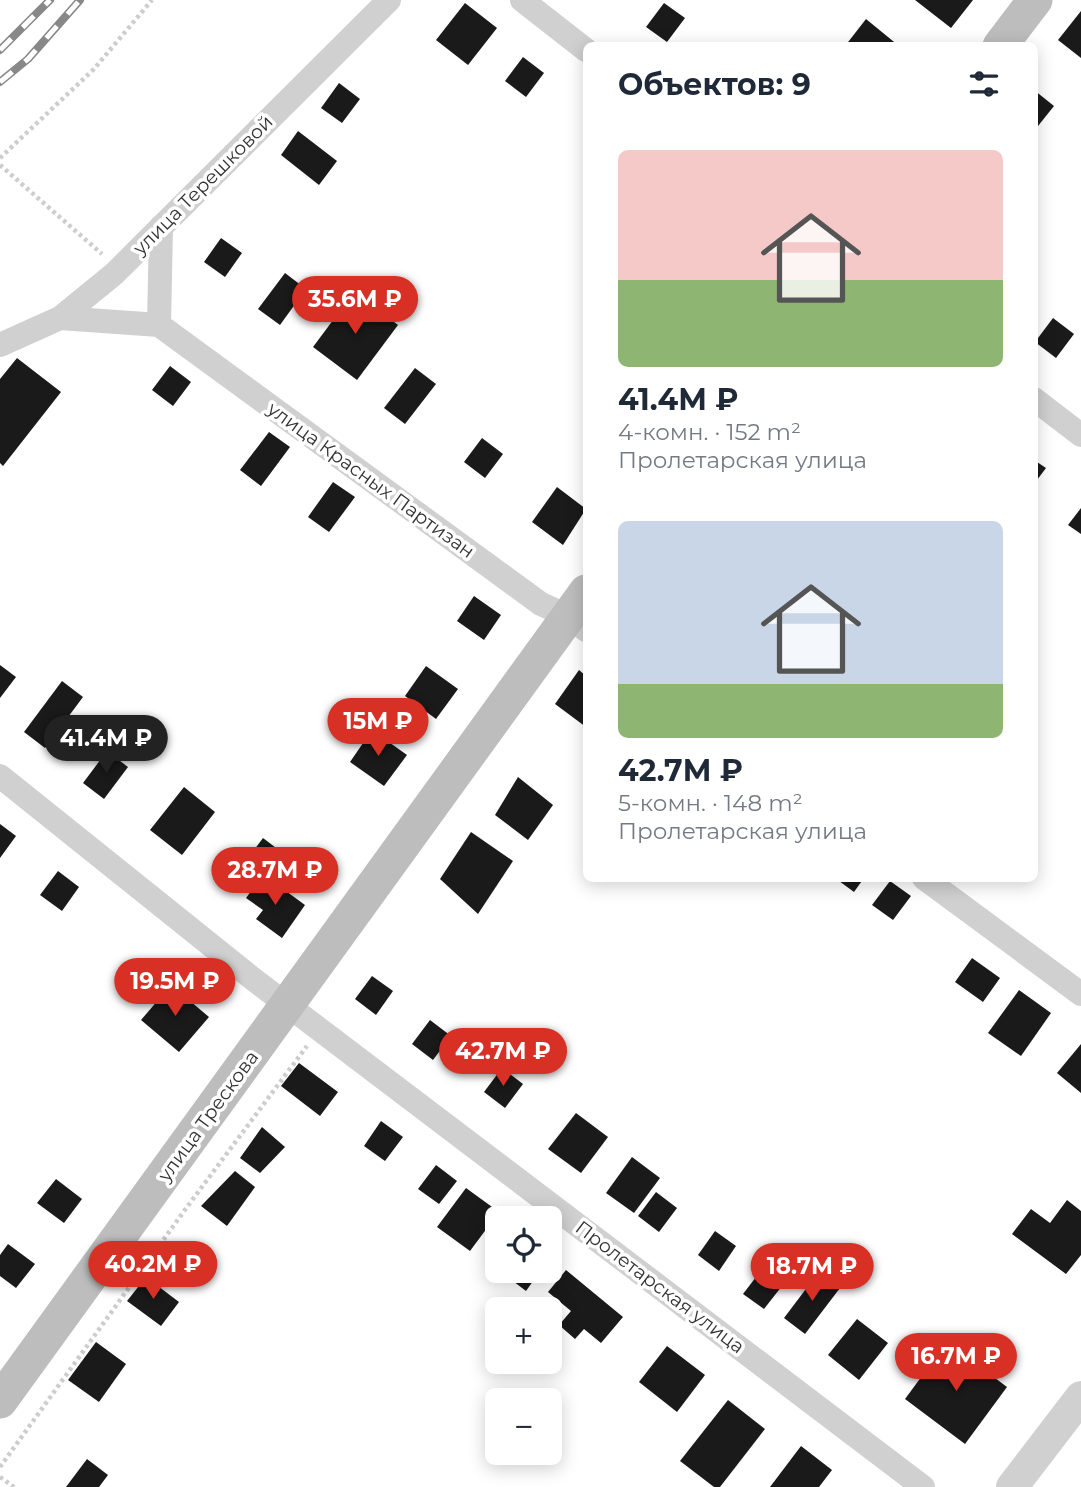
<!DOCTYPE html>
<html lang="ru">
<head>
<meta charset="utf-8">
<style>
  :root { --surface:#fff; --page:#f2f2f3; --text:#1f2937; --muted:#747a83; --accent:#d93025 }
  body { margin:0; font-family:Montserrat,sans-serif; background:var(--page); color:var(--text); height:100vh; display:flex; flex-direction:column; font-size:26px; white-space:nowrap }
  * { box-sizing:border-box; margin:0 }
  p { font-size:23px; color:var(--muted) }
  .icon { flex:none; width:38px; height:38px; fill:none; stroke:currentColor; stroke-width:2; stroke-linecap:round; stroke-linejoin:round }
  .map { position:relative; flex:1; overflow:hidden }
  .details { position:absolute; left:583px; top:42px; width:455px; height:840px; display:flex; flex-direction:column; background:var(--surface); border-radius:10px; box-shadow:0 4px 18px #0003 }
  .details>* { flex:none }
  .buttons { position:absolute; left:485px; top:1206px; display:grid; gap:14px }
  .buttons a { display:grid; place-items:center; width:77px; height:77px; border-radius:10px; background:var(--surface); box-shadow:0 4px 18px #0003; font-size:35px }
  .price { position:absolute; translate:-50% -60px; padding:0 16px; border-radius:24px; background:var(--accent); color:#fff; font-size:23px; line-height:46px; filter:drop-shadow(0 2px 4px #0008) }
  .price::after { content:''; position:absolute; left:50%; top:42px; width:21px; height:16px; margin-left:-10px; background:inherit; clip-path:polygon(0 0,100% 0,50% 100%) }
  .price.on { background:#222; color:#fff }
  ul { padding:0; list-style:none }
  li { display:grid; align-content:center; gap:14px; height:371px; padding:0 35px }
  li span { display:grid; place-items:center; height:217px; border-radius:10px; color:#555 }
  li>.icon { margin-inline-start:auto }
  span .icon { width:126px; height:126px; fill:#fffc; stroke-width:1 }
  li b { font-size:30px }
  h2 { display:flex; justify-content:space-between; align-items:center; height:84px; padding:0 35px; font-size:30px }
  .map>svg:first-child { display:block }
</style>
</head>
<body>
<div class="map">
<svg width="1081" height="1487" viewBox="0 0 1081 1487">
  <rect width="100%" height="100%" fill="#fff"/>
  <g fill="#1a1a1a">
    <polygon points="915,0 973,0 951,28"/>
    <polygon points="465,3 497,28 468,65 436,40"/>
    <polygon points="664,3 685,18 667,42 646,27"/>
    <polygon points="1081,11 1081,58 1058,40"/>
    <polygon points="866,19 899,46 845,46"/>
    <polygon points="523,57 544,73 526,97 505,81"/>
    <polygon points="339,83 360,99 342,123 321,108"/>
    <polygon points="1034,90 1054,106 1034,131"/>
    <polygon points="298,131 337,161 319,185 281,155"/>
    <polygon points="221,238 242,253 225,277 204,262"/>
    <polygon points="285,273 306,289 280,325 258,309"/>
    <polygon points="354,292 398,325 357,380 313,347"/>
    <polygon points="1053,318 1074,334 1056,358 1035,342"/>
    <polygon points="17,358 61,392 3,466 0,463 0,379"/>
    <polygon points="170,366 191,382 173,406 152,390"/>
    <polygon points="415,368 436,384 405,424 384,408"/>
    <polygon points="269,432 290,447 261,486 240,470"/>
    <polygon points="482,438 503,454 485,478 464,462"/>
    <polygon points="1034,460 1046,468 1034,484"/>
    <polygon points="333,482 355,497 329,532 308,517"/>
    <polygon points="557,487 586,509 563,545 532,522"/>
    <polygon points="1081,508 1081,534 1068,525"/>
    <polygon points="474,596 501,615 484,640 457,621"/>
    <polygon points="0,665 16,677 0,698"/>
    <polygon points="426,666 458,689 436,719 405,696"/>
    <polygon points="579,670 586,676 586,727 555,704"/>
    <polygon points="62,681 83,697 45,748 24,732"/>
    <polygon points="372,730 407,755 384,786 350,762"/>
    <polygon points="107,751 128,767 104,799 83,783"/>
    <polygon points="518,777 553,805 528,840 495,815"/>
    <polygon points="184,787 215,812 182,855 150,830"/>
    <polygon points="0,824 16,836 0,858"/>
    <polygon points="471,832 513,861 478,914 440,879"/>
    <polygon points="263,838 284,854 266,878 245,862"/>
    <polygon points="58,871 79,887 62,911 40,895"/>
    <polygon points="835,878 864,878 854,892"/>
    <polygon points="260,879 275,890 279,886 305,905 282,938 256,919 263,910 246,898"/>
    <polygon points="890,881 911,896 893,920 872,905"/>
    <polygon points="972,958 1000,978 983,1002 955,982"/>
    <polygon points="372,976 393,991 376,1015 355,999"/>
    <polygon points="171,985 209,1017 179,1052 141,1020"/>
    <polygon points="1019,990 1051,1013 1021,1056 988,1033"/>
    <polygon points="430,1020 451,1036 433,1060 412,1044"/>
    <polygon points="1081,1044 1081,1093 1057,1073"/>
    <polygon points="299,1063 338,1092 320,1116 281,1086"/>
    <polygon points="502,1068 523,1084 505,1108 484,1092"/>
    <polygon points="576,1113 608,1137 581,1173 548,1149"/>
    <polygon points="381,1121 403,1137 385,1161 364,1146"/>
    <polygon points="262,1127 285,1147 260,1173 240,1158"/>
    <polygon points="632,1157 660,1178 634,1213 606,1193"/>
    <polygon points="436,1165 457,1181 439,1204 418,1189"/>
    <polygon points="235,1171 255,1187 227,1226 201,1206"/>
    <polygon points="56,1179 82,1199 64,1223 37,1203"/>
    <polygon points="466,1188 499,1212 470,1251 437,1227"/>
    <polygon points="656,1192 677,1208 659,1232 638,1216"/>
    <polygon points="1067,1200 1081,1211 1081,1255 1066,1274 1012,1234 1031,1209 1050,1223"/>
    <polygon points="715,1231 736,1246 719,1271 698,1255"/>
    <polygon points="8,1244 35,1264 16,1288 0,1276 0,1255"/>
    <polygon points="779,1247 800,1263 764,1309 743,1294"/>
    <polygon points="508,1270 541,1270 526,1291 505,1275"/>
    <polygon points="566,1270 623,1317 601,1343 584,1329 575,1339 559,1325 571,1311 548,1292"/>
    <polygon points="818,1273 840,1288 805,1334 784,1318"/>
    <polygon points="146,1277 179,1302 161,1326 127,1301"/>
    <polygon points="857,1319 888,1343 859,1380 828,1355"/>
    <polygon points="96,1342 126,1364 99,1402 68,1380"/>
    <polygon points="947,1342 1007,1387 965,1444 905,1399"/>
    <polygon points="667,1346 705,1375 677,1412 639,1382"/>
    <polygon points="728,1400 765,1429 720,1487 714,1487 680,1461"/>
    <polygon points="801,1446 832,1470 819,1487 770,1487"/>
    <polygon points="87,1459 108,1475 99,1487 66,1487"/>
  </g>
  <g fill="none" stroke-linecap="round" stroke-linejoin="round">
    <g stroke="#cdcdcd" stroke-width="4.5" stroke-dasharray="3.5 3.5" stroke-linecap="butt">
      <polyline points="0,158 94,69 152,0"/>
      <polyline points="0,165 102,254"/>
      <polyline points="0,1467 187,1207 307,1046"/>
      <polyline points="0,1477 14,1487"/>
    </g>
    <g stroke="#d0d0d0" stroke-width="24">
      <polyline points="522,0 586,50"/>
      <polyline points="60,318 159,325 541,604 568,616 586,630"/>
      <polyline points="159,325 161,227"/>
      <polyline points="0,345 60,318 114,274 389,0"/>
      <polyline points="1034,399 1081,435"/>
      <polyline points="0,776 253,979 923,1487"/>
      <polyline points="924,878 1081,994"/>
    </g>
    <polyline stroke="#d0d0d0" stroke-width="32" points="1012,1487 1081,1397"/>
    <g stroke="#bdbdbd" stroke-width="35">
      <polyline points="1000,46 1035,0"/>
      <polyline points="0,1401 586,592"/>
    </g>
    <defs>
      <g id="rail">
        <polyline points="0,50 50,0"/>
        <polyline points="0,82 28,59 80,0"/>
      </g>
    </defs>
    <use href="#rail" stroke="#888" stroke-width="8"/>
    <use href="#rail" stroke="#fff" stroke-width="5" stroke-dasharray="16" stroke-linecap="butt"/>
  </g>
  <g text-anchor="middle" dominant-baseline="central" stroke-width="7" stroke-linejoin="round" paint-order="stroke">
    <g font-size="19" fill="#333" stroke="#fff">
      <text transform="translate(203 185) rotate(-45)">улица Терешковой</text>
      <text transform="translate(371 480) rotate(36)">улица Красных Партизан</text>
      <text transform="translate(208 1116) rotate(-54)">улица Трескова</text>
      <text transform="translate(660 1287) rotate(37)">Пролетарская улица</text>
    </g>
  </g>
</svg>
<div class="buttons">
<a><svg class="icon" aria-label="locate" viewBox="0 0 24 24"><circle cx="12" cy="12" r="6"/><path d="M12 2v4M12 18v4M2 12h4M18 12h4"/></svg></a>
<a>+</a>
<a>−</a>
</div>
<b class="price" style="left:355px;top:336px">35.6M ₽</b>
<b class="price" style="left:378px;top:758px">15M ₽</b>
<b class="price on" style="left:106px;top:775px">41.4M ₽</b>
<b class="price" style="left:275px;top:907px">28.7M ₽</b>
<b class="price" style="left:175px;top:1018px">19.5M ₽</b>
<b class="price" style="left:503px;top:1088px">42.7M ₽</b>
<b class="price" style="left:153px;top:1301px">40.2M ₽</b>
<b class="price" style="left:812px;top:1303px">18.7M ₽</b>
<b class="price" style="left:956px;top:1393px">16.7M ₽</b>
<section class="details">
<h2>Объектов: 9<svg class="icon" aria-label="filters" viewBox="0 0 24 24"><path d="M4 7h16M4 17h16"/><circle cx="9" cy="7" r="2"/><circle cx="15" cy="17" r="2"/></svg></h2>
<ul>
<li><span style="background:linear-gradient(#f6c9c9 60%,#8fb573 0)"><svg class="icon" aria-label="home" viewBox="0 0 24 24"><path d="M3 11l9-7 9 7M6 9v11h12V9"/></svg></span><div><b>41.4M ₽</b><p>4-комн. · 152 m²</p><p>Пролетарская улица</p></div></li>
<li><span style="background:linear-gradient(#c9d6e8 75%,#8fb573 0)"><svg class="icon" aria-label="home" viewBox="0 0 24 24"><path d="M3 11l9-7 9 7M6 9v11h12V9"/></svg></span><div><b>42.7M ₽</b><p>5-комн. · 148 m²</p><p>Пролетарская улица</p></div></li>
</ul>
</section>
</div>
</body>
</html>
